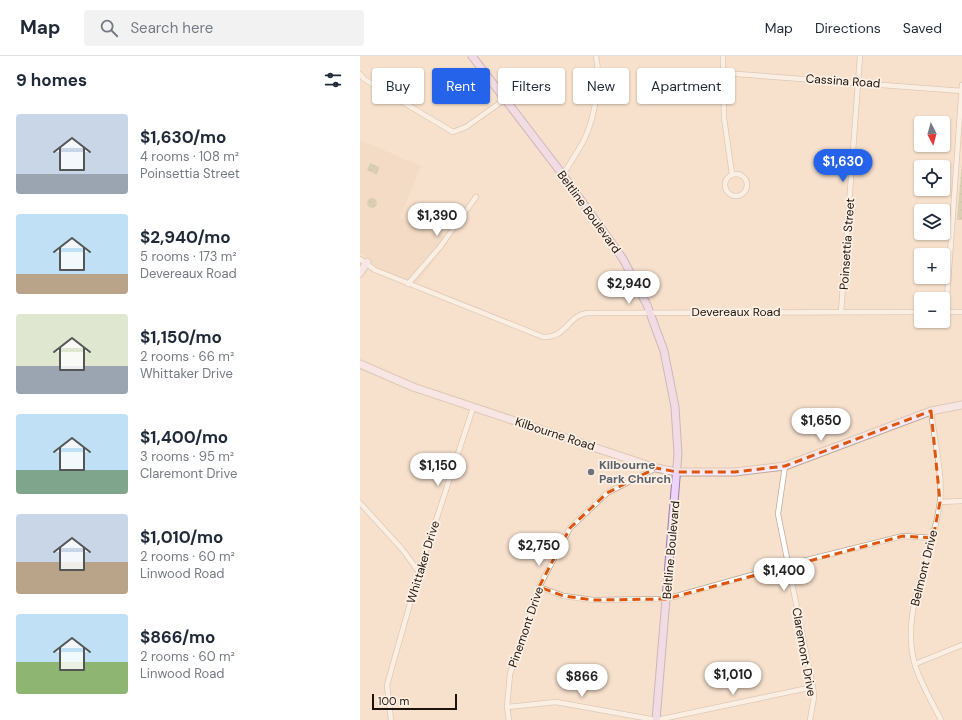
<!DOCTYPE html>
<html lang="en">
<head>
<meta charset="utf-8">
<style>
  :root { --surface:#fff; --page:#f2f2f3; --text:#1f2937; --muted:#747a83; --line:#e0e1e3; --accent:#2563eb }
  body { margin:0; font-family:"DM Sans",sans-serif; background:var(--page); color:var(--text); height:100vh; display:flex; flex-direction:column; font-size:15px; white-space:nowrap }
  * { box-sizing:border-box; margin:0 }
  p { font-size:13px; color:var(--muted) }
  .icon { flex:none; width:22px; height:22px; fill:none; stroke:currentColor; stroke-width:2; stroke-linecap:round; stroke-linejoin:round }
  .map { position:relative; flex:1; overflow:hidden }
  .details { display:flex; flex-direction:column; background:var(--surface); width:360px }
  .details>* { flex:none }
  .banner { position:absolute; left:12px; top:12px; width:380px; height:36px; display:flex; gap:8px }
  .needle { width:26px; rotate:174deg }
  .fabs { position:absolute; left:554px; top:60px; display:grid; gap:8px }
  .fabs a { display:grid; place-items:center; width:36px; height:36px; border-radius:4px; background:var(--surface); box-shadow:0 1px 3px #0004; font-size:20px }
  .scale { position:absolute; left:12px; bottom:10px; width:85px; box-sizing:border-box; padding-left:4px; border:2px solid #1b130c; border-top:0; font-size:11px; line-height:14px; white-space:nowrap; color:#1b130c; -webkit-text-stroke:3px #fdf0e4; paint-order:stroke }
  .price { position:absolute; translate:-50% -34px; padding:0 9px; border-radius:14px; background:#fff; color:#222; font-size:13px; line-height:26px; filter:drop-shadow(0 1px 2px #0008) }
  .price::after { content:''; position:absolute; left:50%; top:24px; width:12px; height:9px; margin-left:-6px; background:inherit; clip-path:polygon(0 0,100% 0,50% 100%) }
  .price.current { background:var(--accent); color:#fff }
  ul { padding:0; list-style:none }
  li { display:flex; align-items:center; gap:12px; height:100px; padding:0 16px }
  li span { display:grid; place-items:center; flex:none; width:112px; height:80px; border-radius:4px; color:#555 }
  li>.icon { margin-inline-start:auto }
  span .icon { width:48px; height:48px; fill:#fffc; stroke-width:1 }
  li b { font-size:17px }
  h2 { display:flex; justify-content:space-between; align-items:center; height:48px; padding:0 16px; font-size:17px }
  .tag { padding:0 14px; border-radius:4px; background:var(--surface); box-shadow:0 1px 3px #0004; font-size:14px; line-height:36px }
  .tag.current { background:var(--accent); color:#fff }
  header { display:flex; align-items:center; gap:24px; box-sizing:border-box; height:56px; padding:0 20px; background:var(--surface); border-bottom:1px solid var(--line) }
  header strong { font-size:19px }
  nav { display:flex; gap:22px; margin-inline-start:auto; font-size:14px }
  .search { width:280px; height:36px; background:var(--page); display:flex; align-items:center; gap:10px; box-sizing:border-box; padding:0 14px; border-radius:4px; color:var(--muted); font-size:15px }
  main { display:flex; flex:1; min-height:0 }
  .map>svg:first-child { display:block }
</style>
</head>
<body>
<header>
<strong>Map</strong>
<div class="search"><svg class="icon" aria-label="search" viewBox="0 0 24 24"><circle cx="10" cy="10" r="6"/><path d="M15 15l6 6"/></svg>Search here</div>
<nav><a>Map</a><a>Directions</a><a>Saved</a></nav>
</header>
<main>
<section class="details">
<h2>9 homes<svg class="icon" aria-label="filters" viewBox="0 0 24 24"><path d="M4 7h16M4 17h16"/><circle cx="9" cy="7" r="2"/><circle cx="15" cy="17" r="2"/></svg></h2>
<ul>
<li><span style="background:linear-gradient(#c9d6e8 75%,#9aa5b1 0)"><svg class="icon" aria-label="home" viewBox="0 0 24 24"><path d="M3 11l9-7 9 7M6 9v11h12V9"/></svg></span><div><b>$1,630/mo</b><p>4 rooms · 108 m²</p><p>Poinsettia Street</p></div></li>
<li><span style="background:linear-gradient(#bfe0f5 75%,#b9a48a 0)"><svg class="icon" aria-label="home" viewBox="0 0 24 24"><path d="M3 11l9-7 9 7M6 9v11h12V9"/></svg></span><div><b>$2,940/mo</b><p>5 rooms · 173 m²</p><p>Devereaux Road</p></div></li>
<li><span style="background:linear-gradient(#dfe7d0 65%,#9aa5b1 0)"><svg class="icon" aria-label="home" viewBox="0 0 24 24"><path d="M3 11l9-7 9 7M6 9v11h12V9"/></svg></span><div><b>$1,150/mo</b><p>2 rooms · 66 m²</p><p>Whittaker Drive</p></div></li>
<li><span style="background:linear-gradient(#bfe0f5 70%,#7fa58c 0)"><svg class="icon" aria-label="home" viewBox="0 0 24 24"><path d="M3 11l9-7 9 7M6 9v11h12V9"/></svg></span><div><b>$1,400/mo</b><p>3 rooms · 95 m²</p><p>Claremont Drive</p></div></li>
<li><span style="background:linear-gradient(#c9d6e8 60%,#b9a48a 0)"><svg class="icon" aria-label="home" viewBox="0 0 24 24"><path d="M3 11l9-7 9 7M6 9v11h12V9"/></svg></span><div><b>$1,010/mo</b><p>2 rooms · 60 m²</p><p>Linwood Road</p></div></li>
<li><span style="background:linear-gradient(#bfe0f5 60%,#8fb573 0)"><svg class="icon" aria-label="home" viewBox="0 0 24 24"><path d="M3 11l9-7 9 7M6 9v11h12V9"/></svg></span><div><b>$866/mo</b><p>2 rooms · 60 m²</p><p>Linwood Road</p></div></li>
</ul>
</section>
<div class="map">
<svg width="602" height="664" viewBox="0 0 602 664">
  <defs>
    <pattern id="green-dots" width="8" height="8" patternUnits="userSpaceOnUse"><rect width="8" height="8" fill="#b6b892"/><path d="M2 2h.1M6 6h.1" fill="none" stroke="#9c9d7d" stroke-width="1.8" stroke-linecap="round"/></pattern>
  </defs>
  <rect width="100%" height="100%" fill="#f7e1cd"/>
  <polygon fill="#eed3ba" points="0,84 61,110 40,162 90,183 57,228 18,212 7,201 0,198"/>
  <g fill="url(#green-dots)">
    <polygon points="602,106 602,164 597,164"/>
    <polygon points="10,107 19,111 17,119 7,114"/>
    <circle cx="12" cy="147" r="5"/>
  </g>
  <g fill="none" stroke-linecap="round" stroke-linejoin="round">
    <defs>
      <g id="street">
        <polyline points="363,0 364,62 372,118"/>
        <polyline points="363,17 602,35"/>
        <polyline points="0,18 4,23 93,76 106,71 144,44"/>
        <circle cx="376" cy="129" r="11"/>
        <path d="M203,119c7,-12 16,-25 22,-37 10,-22 16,-59 11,-82"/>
        <path d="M0,203l15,11 168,67c24,1 24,-21 44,-24l334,-1"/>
        <polyline points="48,228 80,191 116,141"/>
        <polyline points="481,256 500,0"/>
        <polyline points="584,256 602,256"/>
        <polyline points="586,256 602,29"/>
        <path d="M571,355c3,27 12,64 9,90 -6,54 -41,109 -25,164 6,19 17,37 26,55"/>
        <polyline points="425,410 418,458 453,631 454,641 450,664"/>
        <polyline points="580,446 602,445"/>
        <polyline points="0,447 42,493 59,516"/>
        <polyline points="179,531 204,540 233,544 306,543 427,509 543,480 573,482"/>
        <polyline points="555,608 602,589"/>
        <polyline points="147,651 196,646 296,664"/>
        <polyline points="31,664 27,629 59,516 113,352"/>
        <polyline points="149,664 147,651 150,618 179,531 210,472 247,437 296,412"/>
        <polyline points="297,664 453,631"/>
      </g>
      <g id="secondary">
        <polyline points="0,217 7,206"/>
        <polyline points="0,308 53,331 296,412 317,416 375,416 425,410 571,355 602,349"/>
      </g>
      <polyline id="primary" points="112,0 203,119 263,203 287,249 304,295 315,351 318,398 296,664"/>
    </defs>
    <use href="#street" stroke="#bfaa97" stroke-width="6"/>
    <use href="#secondary" stroke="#bfaa97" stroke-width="9"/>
    <use href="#primary" stroke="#9a7ea7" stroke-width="9"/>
    <use href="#street" stroke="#fff" stroke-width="4.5"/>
    <use href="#secondary" stroke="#f5eafe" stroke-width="7"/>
    <use href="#primary" stroke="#ecd4fc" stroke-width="7"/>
  </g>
  <path d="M0 0H602V664H0ZM571,355l9,91 -7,36 -30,-2 -237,63 -73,1 -29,-4 -25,-9 31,-59 37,-35 49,-25 21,4h58l50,-6z" fill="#f7e1cd" fill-opacity=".55" fill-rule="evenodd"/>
  <path fill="none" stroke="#de560c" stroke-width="3" stroke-dasharray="8 5" stroke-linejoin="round" d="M571,355l9,91 -7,36 -30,-2 -237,63 -73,1 -29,-4 -25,-9 31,-59 37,-35 49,-25 21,4h58l50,-6z"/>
  <circle fill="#6b7280" stroke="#fdf0e4" stroke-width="1.5" cx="231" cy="416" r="4"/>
  <g text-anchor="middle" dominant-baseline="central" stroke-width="3.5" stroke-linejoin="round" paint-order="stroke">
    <g font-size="12" fill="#1b130c" stroke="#fdf0e4">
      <text transform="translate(483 25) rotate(4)">Cassina Road</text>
      <text transform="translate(229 156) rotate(54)">Beltline Boulevard</text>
      <text transform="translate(487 188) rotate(-86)">Poinsettia Street</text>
      <text x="376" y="256">Devereaux Road</text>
      <text transform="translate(195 378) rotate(18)">Kilbourne Road</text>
      <text transform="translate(311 494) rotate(-85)">Beltline Boulevard</text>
      <text transform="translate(63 506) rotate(-73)">Whittaker Drive</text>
      <text transform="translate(564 512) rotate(-76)">Belmont Drive</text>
      <text transform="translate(166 571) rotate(-71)">Pinemont Drive</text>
      <text transform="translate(444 596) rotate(80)">Claremont Drive</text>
    </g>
    <g font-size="12" font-weight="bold" fill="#5b616d" stroke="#fdf0e4" text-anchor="start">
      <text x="239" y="409">Kilbourne<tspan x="239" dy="14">Park Church</tspan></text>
    </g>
  </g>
</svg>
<div class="fabs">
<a><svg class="needle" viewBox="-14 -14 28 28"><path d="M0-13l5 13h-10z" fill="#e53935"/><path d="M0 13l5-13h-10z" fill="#747a83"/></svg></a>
<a><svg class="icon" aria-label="locate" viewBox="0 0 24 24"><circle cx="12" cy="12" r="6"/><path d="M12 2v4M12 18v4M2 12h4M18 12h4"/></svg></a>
<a><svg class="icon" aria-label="layers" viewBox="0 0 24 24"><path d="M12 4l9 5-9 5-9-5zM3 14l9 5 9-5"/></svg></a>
<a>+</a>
<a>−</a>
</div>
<div class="scale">100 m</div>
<b class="price current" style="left:483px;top:127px">$1,630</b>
<b class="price" style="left:77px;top:181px">$1,390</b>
<b class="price" style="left:269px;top:249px">$2,940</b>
<b class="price" style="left:461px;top:386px">$1,650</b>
<b class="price" style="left:78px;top:431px">$1,150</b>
<b class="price" style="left:179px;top:511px">$2,750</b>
<b class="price" style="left:424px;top:536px">$1,400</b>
<b class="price" style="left:373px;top:640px">$1,010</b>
<b class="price" style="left:222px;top:642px">$866</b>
<div class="banner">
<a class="tag">Buy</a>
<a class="tag current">Rent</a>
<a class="tag">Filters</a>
<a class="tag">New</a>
<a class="tag">Apartment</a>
</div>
</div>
</main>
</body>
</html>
